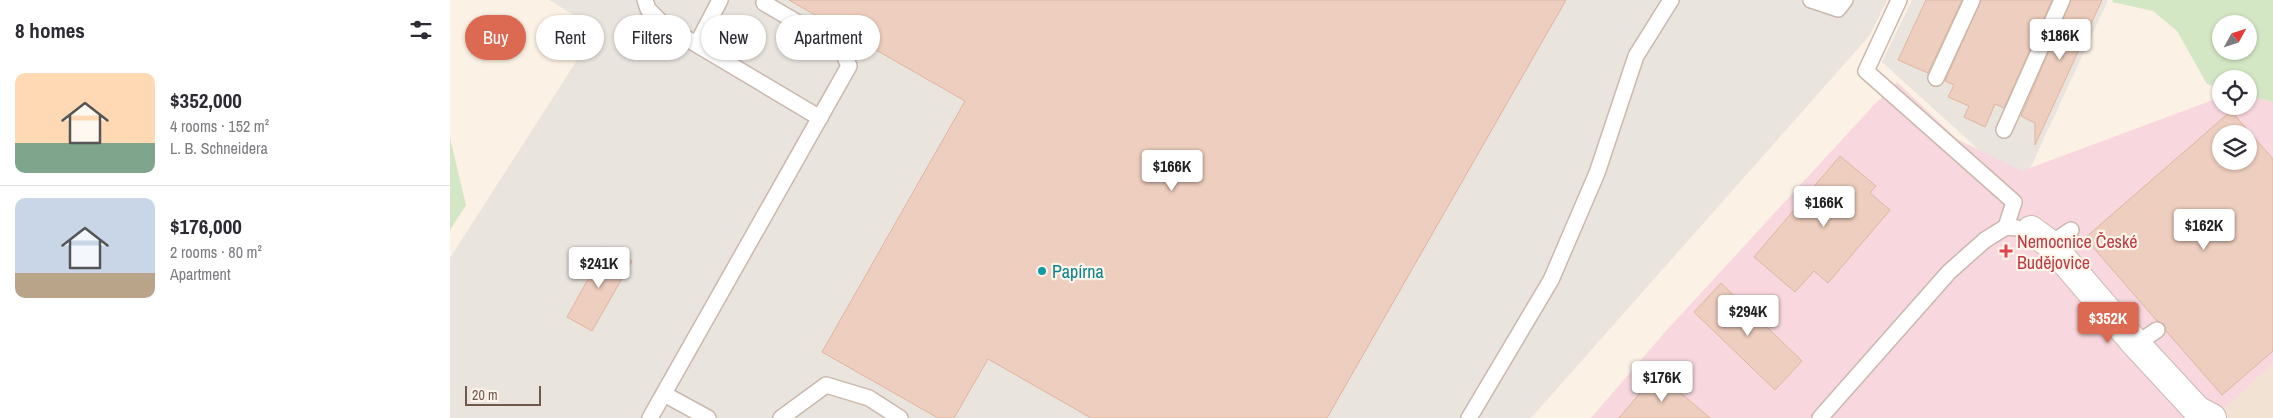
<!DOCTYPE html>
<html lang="en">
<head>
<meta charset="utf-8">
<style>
  :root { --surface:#fff; --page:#f2f2f3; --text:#2b2b33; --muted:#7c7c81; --line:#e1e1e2; --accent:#dc6951 }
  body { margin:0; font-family:"Archivo Narrow",sans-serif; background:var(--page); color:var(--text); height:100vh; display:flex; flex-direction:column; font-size:19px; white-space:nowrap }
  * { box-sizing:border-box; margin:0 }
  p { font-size:16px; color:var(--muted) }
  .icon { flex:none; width:28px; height:28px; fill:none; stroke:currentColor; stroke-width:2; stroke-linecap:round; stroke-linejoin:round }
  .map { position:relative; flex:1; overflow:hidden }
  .side { display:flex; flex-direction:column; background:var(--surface); width:450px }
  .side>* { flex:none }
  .hud { position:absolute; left:15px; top:15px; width:475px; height:45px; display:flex; gap:10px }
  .needle { width:32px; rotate:50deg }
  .buttons { position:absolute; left:1762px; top:15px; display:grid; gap:10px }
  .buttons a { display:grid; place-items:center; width:45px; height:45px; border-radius:50%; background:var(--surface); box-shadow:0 1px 4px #0004; font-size:25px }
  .scale { position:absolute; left:15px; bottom:12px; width:76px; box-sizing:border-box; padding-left:5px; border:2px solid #71574c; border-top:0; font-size:14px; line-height:18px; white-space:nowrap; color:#71574c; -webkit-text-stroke:4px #fef5ea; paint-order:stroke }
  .price { position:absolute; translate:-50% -42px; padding:0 11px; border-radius:5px; background:#fff; color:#222; font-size:16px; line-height:32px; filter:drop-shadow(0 1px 2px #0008) }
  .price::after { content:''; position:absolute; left:50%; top:30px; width:15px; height:11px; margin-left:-8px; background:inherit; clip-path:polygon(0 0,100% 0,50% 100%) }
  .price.on { background:var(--accent); color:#fff }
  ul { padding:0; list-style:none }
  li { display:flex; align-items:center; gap:15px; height:125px; padding:0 15px }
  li+li { border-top:1px solid var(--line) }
  li span { display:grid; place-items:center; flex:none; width:140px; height:100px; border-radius:10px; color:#555 }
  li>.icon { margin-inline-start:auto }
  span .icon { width:60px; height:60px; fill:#fffc; stroke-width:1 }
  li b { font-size:21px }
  h2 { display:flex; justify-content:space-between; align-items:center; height:60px; padding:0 15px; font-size:21px }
  .chip { padding:0 18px; border-radius:22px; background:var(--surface); box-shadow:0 1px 4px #0004; font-size:18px; line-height:45px }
  .chip.on { background:var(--accent); color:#fff }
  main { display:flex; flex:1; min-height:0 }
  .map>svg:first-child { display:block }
</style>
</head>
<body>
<main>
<section class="side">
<h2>8 homes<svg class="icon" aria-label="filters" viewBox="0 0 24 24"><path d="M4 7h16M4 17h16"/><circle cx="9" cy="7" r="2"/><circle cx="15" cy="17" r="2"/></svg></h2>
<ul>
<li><span style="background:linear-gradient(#ffd9b3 70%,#7fa58c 0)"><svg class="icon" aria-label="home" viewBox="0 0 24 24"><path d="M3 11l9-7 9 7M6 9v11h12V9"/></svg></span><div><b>$352,000</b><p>4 rooms · 152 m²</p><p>L. B. Schneidera</p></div></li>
<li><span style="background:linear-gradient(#c9d6e8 75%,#b9a48a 0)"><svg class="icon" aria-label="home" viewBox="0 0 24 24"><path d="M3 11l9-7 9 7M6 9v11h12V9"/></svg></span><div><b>$176,000</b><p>2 rooms · 80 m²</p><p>Apartment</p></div></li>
</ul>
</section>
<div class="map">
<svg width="1823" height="418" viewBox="0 0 1823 418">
  <rect width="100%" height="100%" fill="#fbf1e4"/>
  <polygon fill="#f2e2d3" points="1823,364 1823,418 1764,418"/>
  <g fill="#eae4de">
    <polygon points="99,0 1437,0 1420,35 1081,418 0,418 0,258 147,29"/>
    <polygon points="1462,0 1658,0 1571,188 1432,62"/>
  </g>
  <path fill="#f8d8de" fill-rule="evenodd" d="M1447,82l60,57 65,32 199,-74v9h28v-19l24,9v268l-59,54h-623l74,-86 208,-226zM1771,134h28v27h-28z"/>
  <g fill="#d4e7c4" fill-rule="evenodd">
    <path d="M1663,0h160v102l-24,-6v-17h-28v9l-14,-4 -30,-53 -24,-20 -41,-9zM1771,24h28v27h-28z"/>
    <polygon points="0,138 16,205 0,230"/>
  </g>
  <g fill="#eecebe" stroke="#e0b49f" fill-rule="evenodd">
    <polygon points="339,0 1116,0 877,418 641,418 538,359 504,418 488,418 372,352 515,101"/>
    <polygon points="1476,0 1512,0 1478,73 1448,60"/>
    <polygon points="1531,0 1602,0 1554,108 1545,104 1535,127 1514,117 1519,106 1498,97 1504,85 1495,81"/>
    <polygon points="1621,0 1652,0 1585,145 1585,123 1571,116"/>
    <path d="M1781,111l42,48v192l-51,44 -56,-64 -2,-7 -7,-3 -72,-83zM1771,134h28v27h-28z"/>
    <polygon points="1390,156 1426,186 1420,193 1440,210 1378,283 1364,271 1345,292 1304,257"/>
    <polygon points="156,247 182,261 142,331 117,317"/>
    <polygon points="1271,283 1352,361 1325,390 1244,312"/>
    <polygon points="1207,373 1260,418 1169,418"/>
  </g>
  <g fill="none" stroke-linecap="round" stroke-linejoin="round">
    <defs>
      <g id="lane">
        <polyline points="195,0 198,9 214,25 370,118"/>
        <polyline points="1361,0 1388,9 1395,0"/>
        <polyline points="1449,0 1416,71 1564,202 1556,227"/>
        <polyline points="247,44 270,0"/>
        <polyline points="1486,78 1522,0"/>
        <polyline points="1554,130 1612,0"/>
        <polyline points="1600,244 1621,230"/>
        <polyline points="1686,344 1707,330"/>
        <polyline points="214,394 258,418"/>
        <polyline points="200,418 399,66 391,48 314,3"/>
        <polyline points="331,418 376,385 419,398 450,418"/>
        <polyline points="1019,418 1101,280 1147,173 1186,56 1221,0"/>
        <polyline points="1370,418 1499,272 1535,240 1556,227 1567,228"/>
      </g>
      <polyline id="street" points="1581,230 1600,244 1686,344 1747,410 1762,418"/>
    </defs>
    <use href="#lane" stroke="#cbb8ac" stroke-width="18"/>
    <use href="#street" stroke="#cbb8ac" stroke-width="30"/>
    <use href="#lane" stroke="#fff" stroke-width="15"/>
    <use href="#street" stroke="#fff" stroke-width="28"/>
  </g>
  <path fill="#e0444e" stroke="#fef5ea" stroke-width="2" d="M1553.5 243.5h5v5h5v5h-5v5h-5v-5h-5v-5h5z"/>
  <circle fill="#0f9aa8" stroke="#fef5ea" stroke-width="2" cx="592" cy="271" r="5"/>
  <g text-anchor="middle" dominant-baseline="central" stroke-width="4.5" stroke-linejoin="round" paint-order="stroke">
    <g font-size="18" fill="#be3a42" stroke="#fef5ea" text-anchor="start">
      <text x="1567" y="241">Nemocnice České<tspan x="1567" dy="21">Budějovice</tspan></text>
    </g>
    <g font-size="18" fill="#0d838f" stroke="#fef5ea" text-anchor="start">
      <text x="602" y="271">Papírna</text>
    </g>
  </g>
</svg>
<div class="buttons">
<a><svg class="needle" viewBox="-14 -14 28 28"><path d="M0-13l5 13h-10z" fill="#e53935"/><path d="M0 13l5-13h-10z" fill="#7c7c81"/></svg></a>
<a><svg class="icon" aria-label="locate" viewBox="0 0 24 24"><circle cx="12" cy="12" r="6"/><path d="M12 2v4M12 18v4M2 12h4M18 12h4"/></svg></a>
<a><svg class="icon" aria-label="layers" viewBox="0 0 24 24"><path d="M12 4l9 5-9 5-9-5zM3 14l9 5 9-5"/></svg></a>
</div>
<div class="scale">20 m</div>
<b class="price" style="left:1610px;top:61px">$186K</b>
<b class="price" style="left:722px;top:192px">$166K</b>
<b class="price" style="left:1374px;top:228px">$166K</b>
<b class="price" style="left:1754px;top:251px">$162K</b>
<b class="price" style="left:149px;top:289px">$241K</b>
<b class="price" style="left:1298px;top:337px">$294K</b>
<b class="price on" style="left:1658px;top:344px">$352K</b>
<b class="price" style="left:1212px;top:403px">$176K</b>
<div class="hud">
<a class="chip on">Buy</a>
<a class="chip">Rent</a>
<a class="chip">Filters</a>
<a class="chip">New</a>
<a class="chip">Apartment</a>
</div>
</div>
</main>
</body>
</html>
